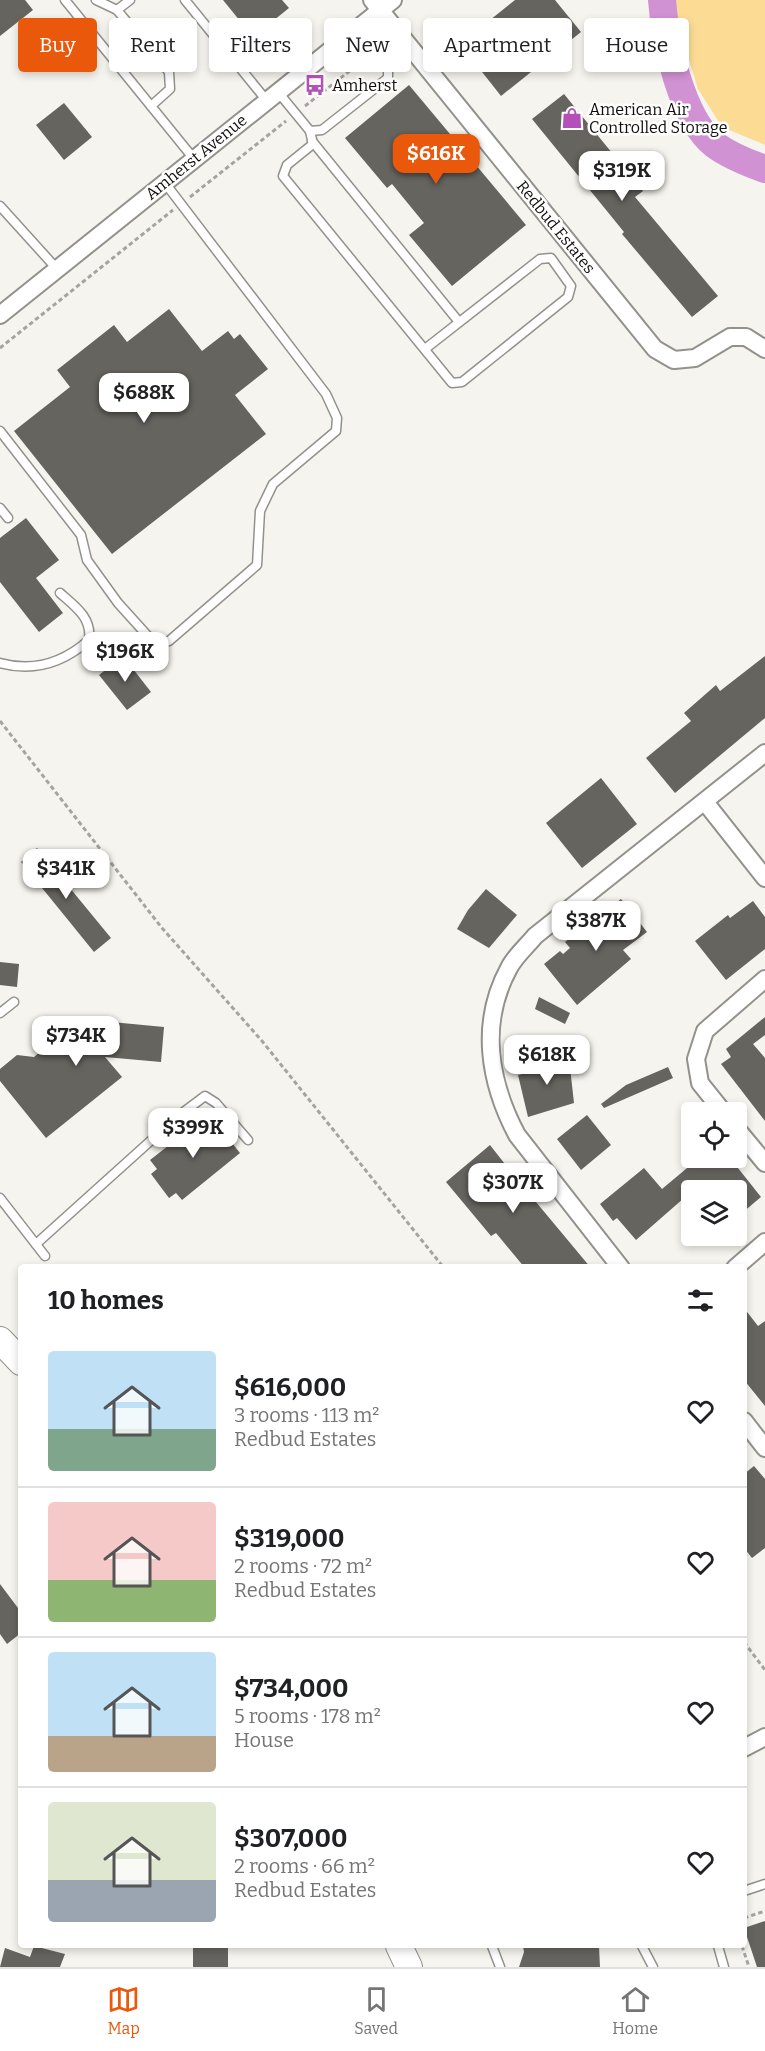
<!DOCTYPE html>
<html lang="en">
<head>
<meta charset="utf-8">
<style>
  :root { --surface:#fff; --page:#f6f6f6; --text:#202124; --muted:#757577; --line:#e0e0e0; --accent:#ea580c }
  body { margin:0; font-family:Bitter,serif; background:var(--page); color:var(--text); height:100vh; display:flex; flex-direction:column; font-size:22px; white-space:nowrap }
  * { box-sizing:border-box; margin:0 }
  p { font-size:20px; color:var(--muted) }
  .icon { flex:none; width:33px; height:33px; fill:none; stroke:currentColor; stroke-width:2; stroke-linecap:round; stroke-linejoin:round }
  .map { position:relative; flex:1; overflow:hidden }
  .panel { position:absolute; left:18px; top:1264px; width:729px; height:684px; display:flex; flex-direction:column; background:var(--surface); border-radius:6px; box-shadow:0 3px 9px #0003 }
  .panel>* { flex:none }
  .hud { position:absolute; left:18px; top:18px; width:729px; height:54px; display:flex; gap:12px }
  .tools { position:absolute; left:681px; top:1102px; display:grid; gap:12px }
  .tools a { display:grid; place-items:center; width:66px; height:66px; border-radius:6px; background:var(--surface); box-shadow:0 3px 9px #0003; font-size:30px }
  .price { position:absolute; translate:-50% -51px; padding:0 14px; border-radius:12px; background:#fff; color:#222; font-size:20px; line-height:39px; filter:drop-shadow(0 2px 3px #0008) }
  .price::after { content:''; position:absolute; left:50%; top:36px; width:18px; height:14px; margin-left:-9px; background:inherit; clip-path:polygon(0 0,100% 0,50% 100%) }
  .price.current { background:var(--accent); color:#fff }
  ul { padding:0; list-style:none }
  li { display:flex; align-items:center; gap:18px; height:150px; padding:0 30px }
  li+li { border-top:2px solid var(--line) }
  li span { display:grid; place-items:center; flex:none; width:168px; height:120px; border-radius:6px; color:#555 }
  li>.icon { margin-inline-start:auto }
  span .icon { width:72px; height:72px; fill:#fffc; stroke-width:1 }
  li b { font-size:26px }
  h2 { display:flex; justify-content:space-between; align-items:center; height:72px; padding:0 30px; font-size:26px }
  .pill { padding:0 21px; border-radius:6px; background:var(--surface); box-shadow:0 3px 9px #0003; font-size:21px; line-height:54px }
  .pill.current { background:var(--accent); color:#fff }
  .menu { display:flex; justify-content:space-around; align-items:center; height:84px; border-top:2px solid var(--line); background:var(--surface); font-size:16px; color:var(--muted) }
  .menu a { display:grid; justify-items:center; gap:3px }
  .menu .current { color:var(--accent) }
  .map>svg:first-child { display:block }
</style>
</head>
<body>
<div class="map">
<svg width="765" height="1967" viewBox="0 0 765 1967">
  <rect width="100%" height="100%" fill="#f6f4ee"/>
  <polygon fill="#fcdc95" points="673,0 765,0 765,145 722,127 698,89 672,4"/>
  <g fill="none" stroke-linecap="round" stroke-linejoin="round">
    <path stroke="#d192d3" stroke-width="28" d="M662,0c3,41 19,118 53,145 15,11 33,18 50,24"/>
  </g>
  <g fill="#66645f">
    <polygon points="0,0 25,0 33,10 0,36"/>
    <polygon points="223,0 282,0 289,8 253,37"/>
    <polygon points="515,0 555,0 581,32 501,96 460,44"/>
    <polygon points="409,85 526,225 452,286 409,235 424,223 392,184 387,188 345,138"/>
    <polygon points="564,94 643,191 635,197 718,296 692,317 622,234 624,232 532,119"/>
    <polygon points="64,103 92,137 64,160 36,125"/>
    <polygon points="169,309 202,351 228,331 234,339 240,334 268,369 235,395 266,434 112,554 14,431 70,387 57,370 114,325 127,342"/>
    <polygon points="26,518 59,560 36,578 63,613 39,632 0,582 0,538"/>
    <polygon points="123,656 151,692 127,710 99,675"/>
    <polygon points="765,656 765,718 675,793 646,758 691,721 684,713 716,685 720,691"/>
    <polygon points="601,778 637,824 582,868 546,823"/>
    <polygon points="37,848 111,938 94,952 21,862"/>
    <polygon points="486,889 517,915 489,948 457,929 468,910"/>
    <polygon points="621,899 647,932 623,950 631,959 577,1005 544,964 560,951 563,954 570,948 565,942"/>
    <polygon points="753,901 765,917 765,949 726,980 695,941 728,915 730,918"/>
    <polygon points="0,962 19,964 17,987 0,985"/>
    <polygon points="539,997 570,1013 565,1024 535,1009"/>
    <polygon points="59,1017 164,1027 161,1062 105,1057 122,1077 46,1138 0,1081 0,1069 17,1055 34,1057 51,1043 52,1020 57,1021"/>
    <polygon points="765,1017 765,1035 753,1044 765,1058 765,1121 721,1064 731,1057 726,1049"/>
    <polygon points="569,1058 574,1103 528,1117 518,1075 534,1071 532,1061"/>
    <polygon points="668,1067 673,1078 604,1108 601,1104 626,1085"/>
    <polygon points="209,1114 240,1153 182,1200 176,1193 169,1198 151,1174 157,1169 150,1160"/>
    <polygon points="587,1115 611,1145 581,1170 557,1139"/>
    <polygon points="490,1145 516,1178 591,1268 525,1268 496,1233 491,1236 446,1182"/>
    <polygon points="699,1158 730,1158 761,1197 736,1218 736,1191 692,1191 636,1240 617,1218 613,1221 600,1204 644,1168 662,1189"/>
    <polygon points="744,1308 758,1326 765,1321 765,1406 744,1380"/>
    <polygon points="754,1466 765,1479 765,1548 752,1558 744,1548 744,1474"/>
    <polygon points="0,1584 21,1612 21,1633 7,1644 0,1634"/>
    <polygon points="765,1921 765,1967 757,1967 744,1928"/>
    <polygon points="34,1946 65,1954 60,1967 0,1967 5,1948 30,1957"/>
    <rect x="193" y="1946" width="35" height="21"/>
    <polygon points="523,1946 599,1946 600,1967 519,1967 524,1952"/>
  </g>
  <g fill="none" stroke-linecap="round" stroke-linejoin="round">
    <defs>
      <g id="service">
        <polyline points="65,0 194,159"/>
        <polyline points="96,0 117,10"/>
        <polyline points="130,0 117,10 169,72 170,89 151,106"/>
        <polyline points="185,0 267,101"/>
        <polyline points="278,92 310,131 322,130 388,78 388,68 357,29"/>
        <polyline points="310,131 313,144 287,165 283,176 452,383 462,382 568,297 571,286 551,258 540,259 425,349"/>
        <polyline points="312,141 459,322"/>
        <polyline points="0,206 57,269"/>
        <polyline points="0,431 81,535 87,560 118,603 155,644 169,641 257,565 260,511 273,484 336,431 337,418 326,394 165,183"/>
        <polyline points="0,508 8,518"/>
        <path d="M0,663c33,9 63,0 89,-23 3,-22 -13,-33 -29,-47"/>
        <polyline points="0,1013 14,1002"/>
        <polyline points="0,1198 45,1256"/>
        <polyline points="36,1244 177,1117 205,1096 216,1103 248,1140"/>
        <polyline points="744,1891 765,1884"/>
        <polyline points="492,1946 500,1967"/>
        <polyline points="642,1946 653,1967"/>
        <polyline points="718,1946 724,1967"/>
      </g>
      <g id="minor">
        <polyline points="372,0 655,349 674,360 695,358 730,337 746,337 765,349"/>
        <polyline points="0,315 393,0"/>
        <polyline points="705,802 765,878"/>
        <polyline points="724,1113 700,1083 696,1059 705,1031 765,979"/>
        <polyline points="736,1128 765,1163"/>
        <path d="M621,1268l-104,-133c-28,-53 -38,-112 -8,-167 6,-12 18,-22 26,-32l230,-183"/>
        <polyline points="735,1268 765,1242"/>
        <polyline points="744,1421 765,1448"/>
        <polyline points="744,1748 765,1737"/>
      </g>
      <g id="primary">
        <polyline points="0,1340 21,1362"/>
        <polyline points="399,1946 409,1967"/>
      </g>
    </defs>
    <use href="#service" stroke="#93918c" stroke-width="11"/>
    <use href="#minor" stroke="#93918c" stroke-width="20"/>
    <use href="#primary" stroke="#93918c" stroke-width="28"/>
    <g stroke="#a6a4a0" stroke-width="3" stroke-dasharray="4.5 3" stroke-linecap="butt">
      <polyline points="305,106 366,58"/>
      <polyline points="190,197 286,121"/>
      <polyline points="0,348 173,210"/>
      <polyline points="0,721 162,928 262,1041 444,1268"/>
      <polyline points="744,1642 765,1670"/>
      <polyline points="744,1918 765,1911"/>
      <polyline points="742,1946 749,1967"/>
    </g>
    <use href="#service" stroke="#fff" stroke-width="8"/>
    <use href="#minor" stroke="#fff" stroke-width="16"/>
    <use href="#primary" stroke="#fff" stroke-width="26"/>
  </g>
  <defs>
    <symbol id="bus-bare" viewBox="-9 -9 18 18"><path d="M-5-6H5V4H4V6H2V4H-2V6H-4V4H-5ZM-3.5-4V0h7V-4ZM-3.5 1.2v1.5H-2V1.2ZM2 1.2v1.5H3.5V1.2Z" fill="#b351b8" stroke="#fff" stroke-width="2.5" paint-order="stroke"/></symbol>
    <symbol id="shop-bare" viewBox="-9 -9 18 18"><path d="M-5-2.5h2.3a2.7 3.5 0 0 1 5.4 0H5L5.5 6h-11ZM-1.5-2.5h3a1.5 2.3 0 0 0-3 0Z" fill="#b351b8" stroke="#fff" stroke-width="2.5" paint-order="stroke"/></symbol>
  </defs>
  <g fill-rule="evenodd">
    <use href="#bus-bare" x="300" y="70" width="30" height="30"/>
    <use href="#shop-bare" x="557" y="103" width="30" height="30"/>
  </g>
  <g text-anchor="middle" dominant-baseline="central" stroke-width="5" stroke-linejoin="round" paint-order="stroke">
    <g font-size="16" fill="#0f0e0c" stroke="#fff" text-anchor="start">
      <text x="332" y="85">Amherst</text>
      <text x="589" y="109">American Air<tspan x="589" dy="18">Controlled Storage</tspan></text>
    </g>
    <g font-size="16" fill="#0f0e0c" stroke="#fff">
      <text transform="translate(196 157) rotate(-39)">Amherst Avenue</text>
      <text transform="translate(556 227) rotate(51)">Redbud Estates</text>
    </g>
  </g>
</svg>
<div class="tools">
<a><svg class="icon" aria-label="locate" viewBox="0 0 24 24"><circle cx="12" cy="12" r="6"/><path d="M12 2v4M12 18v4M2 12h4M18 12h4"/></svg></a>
<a><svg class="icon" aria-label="layers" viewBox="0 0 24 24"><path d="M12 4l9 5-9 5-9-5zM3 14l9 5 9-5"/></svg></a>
</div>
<b class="price current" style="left:436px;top:185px">$616K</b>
<b class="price" style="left:622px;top:202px">$319K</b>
<b class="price" style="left:144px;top:424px">$688K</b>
<b class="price" style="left:125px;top:683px">$196K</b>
<b class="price" style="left:66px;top:900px">$341K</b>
<b class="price" style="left:596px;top:952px">$387K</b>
<b class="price" style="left:76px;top:1067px">$734K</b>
<b class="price" style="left:547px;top:1086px">$618K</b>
<b class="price" style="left:193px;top:1159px">$399K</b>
<b class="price" style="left:513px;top:1214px">$307K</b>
<div class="hud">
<a class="pill current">Buy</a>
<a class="pill">Rent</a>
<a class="pill">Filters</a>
<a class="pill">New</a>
<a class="pill">Apartment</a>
<a class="pill">House</a>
</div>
<section class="panel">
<h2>10 homes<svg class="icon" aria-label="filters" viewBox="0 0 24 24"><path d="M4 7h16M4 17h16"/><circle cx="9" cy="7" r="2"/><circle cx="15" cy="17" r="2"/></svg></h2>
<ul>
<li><span style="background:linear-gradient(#bfe0f5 65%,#7fa58c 0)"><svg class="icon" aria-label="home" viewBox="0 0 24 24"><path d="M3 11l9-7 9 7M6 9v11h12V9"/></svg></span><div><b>$616,000</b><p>3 rooms · 113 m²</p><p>Redbud Estates</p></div><svg class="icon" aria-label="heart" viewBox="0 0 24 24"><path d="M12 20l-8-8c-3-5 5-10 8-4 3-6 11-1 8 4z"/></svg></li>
<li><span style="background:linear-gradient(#f6c9c9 65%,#8fb573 0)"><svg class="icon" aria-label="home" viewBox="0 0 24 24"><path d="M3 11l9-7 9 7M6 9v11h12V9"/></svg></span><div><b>$319,000</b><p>2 rooms · 72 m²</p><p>Redbud Estates</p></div><svg class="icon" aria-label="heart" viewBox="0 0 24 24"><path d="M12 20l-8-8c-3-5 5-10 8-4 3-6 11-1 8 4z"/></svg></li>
<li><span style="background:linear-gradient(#bfe0f5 70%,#b9a48a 0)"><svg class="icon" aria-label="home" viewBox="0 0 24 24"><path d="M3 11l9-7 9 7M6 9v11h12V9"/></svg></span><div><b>$734,000</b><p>5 rooms · 178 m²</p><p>House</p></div><svg class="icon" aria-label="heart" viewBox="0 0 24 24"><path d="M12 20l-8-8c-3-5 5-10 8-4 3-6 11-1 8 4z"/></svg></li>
<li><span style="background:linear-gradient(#dfe7d0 65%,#9aa5b1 0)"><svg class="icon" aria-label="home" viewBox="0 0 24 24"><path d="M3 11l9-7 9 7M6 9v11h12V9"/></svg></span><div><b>$307,000</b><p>2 rooms · 66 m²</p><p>Redbud Estates</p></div><svg class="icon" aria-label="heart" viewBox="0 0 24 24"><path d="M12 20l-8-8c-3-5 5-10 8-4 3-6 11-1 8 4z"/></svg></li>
</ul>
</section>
</div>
<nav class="menu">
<a class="current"><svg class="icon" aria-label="map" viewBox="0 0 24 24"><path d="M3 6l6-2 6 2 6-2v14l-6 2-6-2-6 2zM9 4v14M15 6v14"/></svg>Map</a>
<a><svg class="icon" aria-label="saved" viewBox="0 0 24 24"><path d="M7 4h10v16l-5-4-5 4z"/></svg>Saved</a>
<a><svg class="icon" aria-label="home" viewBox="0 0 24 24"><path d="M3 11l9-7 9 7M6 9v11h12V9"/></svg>Home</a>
</nav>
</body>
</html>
